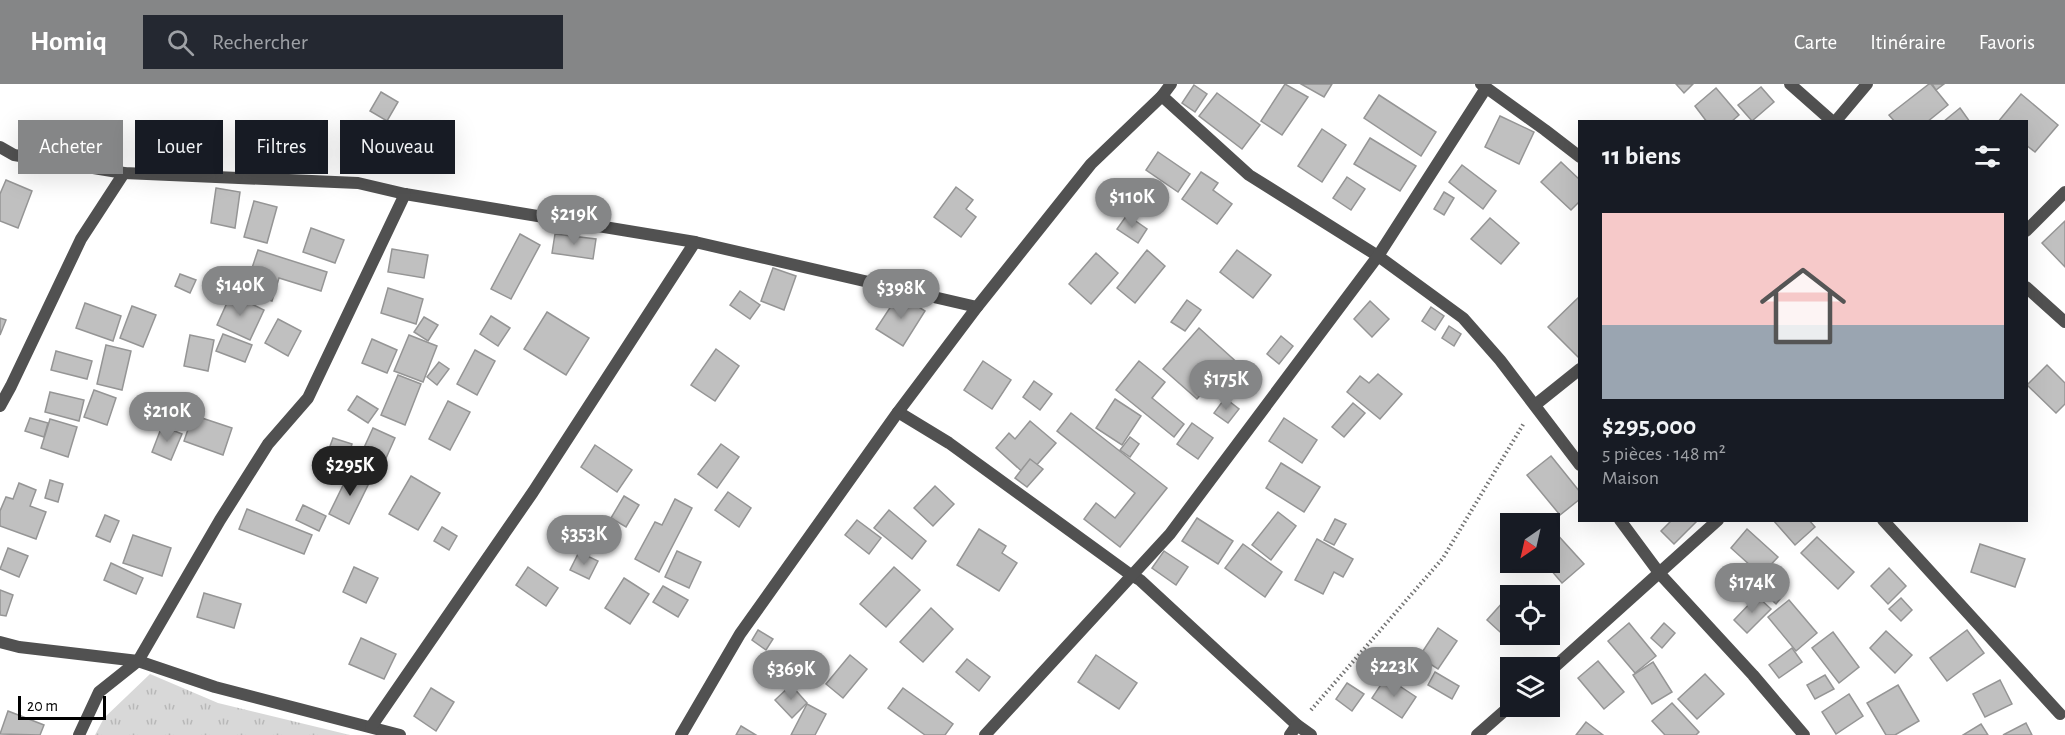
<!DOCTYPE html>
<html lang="fr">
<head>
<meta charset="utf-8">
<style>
  :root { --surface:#171b24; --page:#242831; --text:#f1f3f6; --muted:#9ea1a6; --accent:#858687 }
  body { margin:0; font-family:"Alegreya Sans",sans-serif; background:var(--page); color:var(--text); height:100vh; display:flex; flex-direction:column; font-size:22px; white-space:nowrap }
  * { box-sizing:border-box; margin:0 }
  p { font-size:20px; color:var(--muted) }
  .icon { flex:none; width:33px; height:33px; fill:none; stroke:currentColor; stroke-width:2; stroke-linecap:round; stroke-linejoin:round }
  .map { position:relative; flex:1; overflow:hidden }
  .panel { position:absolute; left:1578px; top:36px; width:450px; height:402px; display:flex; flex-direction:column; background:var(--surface); border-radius:0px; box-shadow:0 6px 24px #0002 }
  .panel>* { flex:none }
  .banner { position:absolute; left:18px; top:36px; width:570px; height:54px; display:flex; gap:12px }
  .needle { width:39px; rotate:214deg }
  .buttons { position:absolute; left:1500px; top:429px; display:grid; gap:12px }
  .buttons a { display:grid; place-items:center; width:60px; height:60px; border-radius:0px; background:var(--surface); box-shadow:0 6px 24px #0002; font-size:30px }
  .scale { position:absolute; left:18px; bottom:15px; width:88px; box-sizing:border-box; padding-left:6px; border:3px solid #000; border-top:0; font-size:16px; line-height:21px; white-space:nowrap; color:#000; -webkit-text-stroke:4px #fff; paint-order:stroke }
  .price { position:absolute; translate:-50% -51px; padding:0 14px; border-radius:21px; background:var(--accent); color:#fff; font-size:20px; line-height:39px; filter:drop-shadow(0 2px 3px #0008) }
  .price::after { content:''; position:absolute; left:50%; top:36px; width:18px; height:14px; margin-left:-9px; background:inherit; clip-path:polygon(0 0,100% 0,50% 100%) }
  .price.current { background:#222; color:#fff }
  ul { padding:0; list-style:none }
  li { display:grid; align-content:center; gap:12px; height:318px; padding:0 24px }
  li span { display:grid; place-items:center; height:186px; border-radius:0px; color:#555 }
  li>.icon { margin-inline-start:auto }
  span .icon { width:108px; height:108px; fill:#fffc; stroke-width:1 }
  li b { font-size:26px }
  h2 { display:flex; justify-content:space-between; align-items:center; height:72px; padding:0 24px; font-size:26px }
  .pill { padding:0 21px; border-radius:0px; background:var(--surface); box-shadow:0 6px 24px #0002; font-size:21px; line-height:54px }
  .pill.current { background:var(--accent); color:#fff }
  header { display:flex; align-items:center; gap:36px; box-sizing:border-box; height:84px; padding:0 30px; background:var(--accent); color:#fff }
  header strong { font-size:28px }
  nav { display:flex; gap:33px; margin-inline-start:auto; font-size:21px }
  .search { width:420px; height:54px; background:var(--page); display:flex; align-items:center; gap:15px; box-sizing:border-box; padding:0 21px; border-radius:0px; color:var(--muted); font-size:22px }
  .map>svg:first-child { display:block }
</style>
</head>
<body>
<header>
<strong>Homiq</strong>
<div class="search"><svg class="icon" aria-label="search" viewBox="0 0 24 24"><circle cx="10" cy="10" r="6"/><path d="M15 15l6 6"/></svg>Rechercher</div>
<nav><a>Carte</a><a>Itinéraire</a><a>Favoris</a></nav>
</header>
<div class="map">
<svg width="2065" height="651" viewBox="0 0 2065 651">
  <defs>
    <pattern id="grass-tufts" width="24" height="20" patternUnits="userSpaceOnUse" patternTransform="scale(1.5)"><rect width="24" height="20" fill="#d8d8d8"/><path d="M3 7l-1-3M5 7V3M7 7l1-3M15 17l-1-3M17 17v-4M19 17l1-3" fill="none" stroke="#b8b8b8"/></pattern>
  </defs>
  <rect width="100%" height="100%" fill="#fff"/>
  <polygon fill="url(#grass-tufts)" points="150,590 218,619 350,651 95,651 104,634"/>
  <g fill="#c0c0c0" stroke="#959595" stroke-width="1.5">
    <polygon points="1285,0 1308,13 1282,51 1261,37"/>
    <polygon points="1301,0 1332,0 1324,13"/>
    <polygon points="1676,0 1693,0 1684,9"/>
    <polygon points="1929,0 1931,0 1948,21 1927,38 1895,38 1889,31"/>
    <polygon points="1932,0 1944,0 1936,6"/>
    <polygon points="1194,1 1207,10 1195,28 1182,19"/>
    <polygon points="1761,3 1774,18 1752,37 1738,21"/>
    <polygon points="1716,4 1739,31 1731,38 1707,38 1695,22"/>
    <polygon points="381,8 398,18 387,37 370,27"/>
    <polygon points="1217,9 1260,41 1242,65 1199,32"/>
    <polygon points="2021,10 2058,41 2035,68 2026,61 2026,38 1998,38"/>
    <polygon points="1379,11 1436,48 1421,72 1364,34"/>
    <polygon points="1960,24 1970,38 1943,38"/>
    <polygon points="1500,32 1534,48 1519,80 1485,63"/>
    <polygon points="1322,45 1346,61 1322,98 1298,82"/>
    <polygon points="1370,54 1416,82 1400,107 1354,80"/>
    <polygon points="1158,68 1190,90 1178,108 1146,86"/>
    <polygon points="1561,78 1580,96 1580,117 1571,126 1541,98"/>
    <polygon points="1462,81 1496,107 1483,125 1449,98"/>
    <polygon points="1201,88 1218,99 1213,106 1232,120 1217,140 1182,115"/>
    <polygon points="1347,93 1365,105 1351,126 1333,114"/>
    <polygon points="6,96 32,107 18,144 0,137 0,110"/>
    <polygon points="956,103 973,116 966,125 976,133 961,153 934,133"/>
    <polygon points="216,104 240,108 235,144 211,139"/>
    <polygon points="1444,108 1454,114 1444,131 1434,125"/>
    <polygon points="254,117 277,123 267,159 244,153"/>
    <polygon points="1127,131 1147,145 1138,159 1117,145"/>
    <polygon points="1490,134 1519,159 1501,180 1471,155"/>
    <polygon points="2065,137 2065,183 2042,159"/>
    <polygon points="311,144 344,156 335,179 303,168"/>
    <polygon points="520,150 540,161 511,215 491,205"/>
    <polygon points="555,150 596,155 593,175 552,169"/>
    <polygon points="392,165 428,171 424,194 388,188"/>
    <polygon points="258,166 327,188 321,207 279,194 272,217 244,208"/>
    <polygon points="1147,166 1165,182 1135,219 1117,204"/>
    <polygon points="1237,166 1271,191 1253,214 1220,188"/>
    <polygon points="1096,169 1118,189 1091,220 1069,200"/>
    <polygon points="773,184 796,192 784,226 761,217"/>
    <polygon points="180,190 196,196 190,209 175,202"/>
    <polygon points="388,204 423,215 416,240 381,229"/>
    <polygon points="740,207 760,221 750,235 730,221"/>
    <polygon points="231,210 264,226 250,256 217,241"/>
    <polygon points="899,210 925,227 903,262 876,245"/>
    <polygon points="1580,212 1580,275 1548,243"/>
    <polygon points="1187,216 1201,226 1185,247 1171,238"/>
    <polygon points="1370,217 1389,235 1372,253 1354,235"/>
    <polygon points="85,219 121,232 113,257 76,244"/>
    <polygon points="132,222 156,231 143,263 120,254"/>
    <polygon points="1431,223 1444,232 1435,246 1422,237"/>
    <polygon points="547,228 589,254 566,291 524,265"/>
    <polygon points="491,232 510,244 498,262 480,250"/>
    <polygon points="424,233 438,241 428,257 414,248"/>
    <polygon points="0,234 6,236 0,251"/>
    <polygon points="278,235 301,247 288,272 265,259"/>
    <polygon points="1449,242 1461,250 1454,262 1442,254"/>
    <polygon points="1199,244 1241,282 1227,298 1219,290 1197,315 1163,285"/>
    <polygon points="223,250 252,261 245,278 216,267"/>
    <polygon points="190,251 214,256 208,287 184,282"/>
    <polygon points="409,251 437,262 423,298 394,287"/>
    <polygon points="1281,252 1293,262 1279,280 1267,270"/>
    <polygon points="372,255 397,266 387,289 362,279"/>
    <polygon points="106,261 131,267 122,306 97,300"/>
    <polygon points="716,265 739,282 715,317 691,301"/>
    <polygon points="475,266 495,277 477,311 457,300"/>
    <polygon points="56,267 92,277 87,295 51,286"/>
    <polygon points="983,277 1011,296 992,325 964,306"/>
    <polygon points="1139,277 1165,298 1152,314 1184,340 1174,353 1116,306"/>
    <polygon points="439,278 449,285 437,301 427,293"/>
    <polygon points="2047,281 2065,299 2065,320 2056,329 2027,301"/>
    <polygon points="1378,290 1402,310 1380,335 1347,308 1360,292 1369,299"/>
    <polygon points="398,291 421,300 405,341 381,331"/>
    <polygon points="1034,297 1052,310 1040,326 1023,313"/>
    <polygon points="94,306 116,314 107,341 84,333"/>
    <polygon points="50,308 84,316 79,337 45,328"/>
    <polygon points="357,312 378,325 368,339 348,326"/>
    <polygon points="1225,314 1239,325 1228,339 1214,329"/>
    <polygon points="1115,315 1141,332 1122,361 1096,344"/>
    <polygon points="448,317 470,328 450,366 429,355"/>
    <polygon points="1353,319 1365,329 1344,353 1332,343"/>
    <polygon points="1071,329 1167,404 1120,463 1084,435 1096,419 1115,434 1135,409 1057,347"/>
    <polygon points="193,331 232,344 223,371 184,357"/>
    <polygon points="30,334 48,339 44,353 25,347"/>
    <polygon points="1284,334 1317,356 1302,379 1269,357"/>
    <polygon points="50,335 77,343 68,373 41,364"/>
    <polygon points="1030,337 1056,359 1027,392 996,364 1009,349 1015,355"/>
    <polygon points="1192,339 1213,354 1198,375 1177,360"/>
    <polygon points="162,342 182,350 171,376 152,368"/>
    <polygon points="373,344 395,354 379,390 357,379"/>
    <polygon points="1130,353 1139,360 1130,373 1120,366"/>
    <polygon points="333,354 352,360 346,380 326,373"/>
    <polygon points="721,360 739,373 717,404 698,390"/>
    <polygon points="595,361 632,386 617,408 581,383"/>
    <polygon points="1551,372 1580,408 1580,415 1560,431 1527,391"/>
    <polygon points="1030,375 1043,385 1027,403 1015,394"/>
    <polygon points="1281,379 1320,403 1304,428 1266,404"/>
    <polygon points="351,385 371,395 349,440 329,430"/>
    <polygon points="411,392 440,409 418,446 389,430"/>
    <polygon points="50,396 63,400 58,418 45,414"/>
    <polygon points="19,399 36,406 30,422 46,428 36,455 0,442 0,427 6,413 13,415"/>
    <polygon points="935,402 954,420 933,442 914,424"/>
    <polygon points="728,408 751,424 739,443 715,426"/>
    <polygon points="624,412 639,421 626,443 611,434"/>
    <polygon points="675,415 692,424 659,488 635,475 655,438 662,441"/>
    <polygon points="303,421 326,432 319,447 296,436"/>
    <polygon points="247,425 312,451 304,470 239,445"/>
    <polygon points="889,426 926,457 912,475 874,444"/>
    <polygon points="1278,428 1296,442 1271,476 1252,461"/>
    <polygon points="105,431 119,437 110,458 96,452"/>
    <polygon points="1197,434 1233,457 1218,480 1182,457"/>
    <polygon points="1335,435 1346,440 1334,461 1324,456"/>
    <polygon points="857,436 881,454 869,470 845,451"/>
    <polygon points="1672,436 1698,436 1674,460 1661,447"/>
    <polygon points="1773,436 1809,436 1815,443 1795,461"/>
    <polygon points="442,443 457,452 449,466 434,457"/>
    <polygon points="979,445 1006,462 1002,469 1017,479 999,507 957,481"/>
    <polygon points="1747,445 1778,473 1761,491 1731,464"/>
    <polygon points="1554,447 1584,480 1562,499 1544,478 1550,478 1550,451"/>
    <polygon points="133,451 171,464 162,492 123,479"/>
    <polygon points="1817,453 1854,488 1838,505 1801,469"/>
    <polygon points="1317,455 1353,475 1343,493 1334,488 1323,510 1295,496"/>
    <polygon points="1243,460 1282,488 1265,513 1225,484"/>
    <polygon points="1980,460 2025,475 2015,503 1971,488"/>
    <polygon points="8,464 28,472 19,493 0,485"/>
    <polygon points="677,467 701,478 689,504 665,493"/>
    <polygon points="1164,467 1188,483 1176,501 1152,484"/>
    <polygon points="579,468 598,477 589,495 570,486"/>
    <polygon points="111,479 143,494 136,510 104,496"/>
    <polygon points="354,483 378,494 366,519 343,508"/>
    <polygon points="528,483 558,504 546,522 516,501"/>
    <polygon points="894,483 920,506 886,543 860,520"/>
    <polygon points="1889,484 1906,502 1888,520 1871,502"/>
    <polygon points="624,494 649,510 630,540 605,524"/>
    <polygon points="1766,494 1784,510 1776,520 1758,503"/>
    <polygon points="663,502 688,516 678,533 653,518"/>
    <polygon points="0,506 13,511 6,532 0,531"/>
    <polygon points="1512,508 1517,512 1510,512 1510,550 1518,550 1511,558 1487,536"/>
    <polygon points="204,509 241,520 234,544 197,533"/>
    <polygon points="1757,512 1771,525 1747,549 1734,536"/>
    <polygon points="1901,514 1912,526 1901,537 1889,525"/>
    <polygon points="1789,516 1817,549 1796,567 1768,533"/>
    <polygon points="931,524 953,545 923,578 900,558"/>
    <polygon points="1629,539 1656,572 1635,589 1608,557"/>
    <polygon points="1664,539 1675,549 1662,564 1651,554"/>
    <polygon points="1438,544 1457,557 1438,585 1419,573"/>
    <polygon points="758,546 773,555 766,566 752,556"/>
    <polygon points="1967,546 1984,569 1947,597 1930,574"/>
    <polygon points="1886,547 1912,571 1895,589 1870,564"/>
    <polygon points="1833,548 1859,583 1839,599 1812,564"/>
    <polygon points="361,554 396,570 384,595 349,580"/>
    <polygon points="1792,564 1802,578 1779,594 1769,581"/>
    <polygon points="850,571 867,585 843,614 826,600"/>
    <polygon points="1096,571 1137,599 1119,625 1078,598"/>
    <polygon points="967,575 990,593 979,607 956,588"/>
    <polygon points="1598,577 1624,608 1604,625 1578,594"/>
    <polygon points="1653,578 1672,608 1652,620 1633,591"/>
    <polygon points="1435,588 1459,602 1452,615 1428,601"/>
    <polygon points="1705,590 1724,610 1697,635 1678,615"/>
    <polygon points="1825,591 1834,605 1815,615 1807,601"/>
    <polygon points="1386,593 1416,613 1402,634 1372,614"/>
    <polygon points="2000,596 2012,620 1985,633 1973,610"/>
    <polygon points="1347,599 1364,610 1352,627 1336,615"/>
    <polygon points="791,601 807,619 792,634 775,616"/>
    <polygon points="1898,601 1919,637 1895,651 1886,651 1867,619"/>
    <polygon points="431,604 454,618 436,647 414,632"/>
    <polygon points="903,604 953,640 945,651 925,651 888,624"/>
    <polygon points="1849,610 1863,632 1836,650 1822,628"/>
    <polygon points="1672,619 1699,648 1696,651 1665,651 1652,637"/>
    <polygon points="807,620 826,630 815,651 791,651"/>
    <polygon points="8,627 44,641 40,651 0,650"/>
    <polygon points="1586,638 1603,651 1576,651"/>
    <polygon points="2026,639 2032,651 2003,651"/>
    <polygon points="1981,640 1988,651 1963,651"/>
    <polygon points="741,642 756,651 736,651"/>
  </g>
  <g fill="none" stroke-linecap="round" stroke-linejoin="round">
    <polyline stroke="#737373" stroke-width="4" stroke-dasharray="1.5 3" stroke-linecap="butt" points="1311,626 1443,474 1524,339"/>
    <g stroke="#515151" stroke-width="12">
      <polyline points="1481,0 1545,46 1580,73"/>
      <polyline points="1790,0 1833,38"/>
      <polyline points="1162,12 1249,91 1378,172 1463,234 1500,276 1580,381"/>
      <polyline points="1835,38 1867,0"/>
      <polyline points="0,63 14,71 124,89 358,99 405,110 695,158 977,223"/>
      <polyline points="2026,147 2065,108"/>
      <polyline points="2026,203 2065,238"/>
      <polyline points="1535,321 1580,285"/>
      <polyline points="0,322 11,302 81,155 124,89"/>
      <polyline points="898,328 949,359 1131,491 1140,496 1297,641 1311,651"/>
      <polyline points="1620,436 1660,490 1753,591 1804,651"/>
      <polyline points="1883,436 2060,630"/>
      <polyline points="0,558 19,563 138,577 215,603 400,651"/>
      <polyline points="1550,587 1718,436"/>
      <polyline points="371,643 533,408 695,158"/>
      <polyline points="79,651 99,608 138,577 220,436 268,360 308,314 405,110"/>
      <polyline points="681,651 740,550 898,328 977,223 1091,80 1162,12 1171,0"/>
      <polyline points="985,651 1170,450 1378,172 1486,4"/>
      <polyline points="1290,651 1297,641"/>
      <polyline points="1477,651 1510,622"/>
    </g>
  </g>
</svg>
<div class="buttons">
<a><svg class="needle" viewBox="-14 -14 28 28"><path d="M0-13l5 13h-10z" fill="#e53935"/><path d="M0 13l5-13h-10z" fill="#9ea1a6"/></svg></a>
<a><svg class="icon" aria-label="locate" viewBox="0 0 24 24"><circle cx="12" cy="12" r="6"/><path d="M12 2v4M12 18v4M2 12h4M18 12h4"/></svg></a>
<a><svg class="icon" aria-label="layers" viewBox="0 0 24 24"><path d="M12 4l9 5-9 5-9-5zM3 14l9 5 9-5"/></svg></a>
</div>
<div class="scale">20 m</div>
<b class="price" style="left:1132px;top:145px">$110K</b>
<b class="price" style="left:574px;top:162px">$219K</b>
<b class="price" style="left:240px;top:233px">$140K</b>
<b class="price" style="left:901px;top:236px">$398K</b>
<b class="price" style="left:1226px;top:327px">$175K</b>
<b class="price" style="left:167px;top:359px">$210K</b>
<b class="price current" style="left:350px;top:413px">$295K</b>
<b class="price" style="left:584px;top:482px">$353K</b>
<b class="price" style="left:1752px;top:530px">$174K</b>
<b class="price" style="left:1394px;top:614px">$223K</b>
<b class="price" style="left:791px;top:617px">$369K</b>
<div class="banner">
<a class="pill current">Acheter</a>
<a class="pill">Louer</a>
<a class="pill">Filtres</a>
<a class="pill">Nouveau</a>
</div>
<section class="panel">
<h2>11 biens<svg class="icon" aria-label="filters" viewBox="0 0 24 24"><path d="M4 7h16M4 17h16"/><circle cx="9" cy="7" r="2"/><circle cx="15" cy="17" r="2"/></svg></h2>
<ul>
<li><span style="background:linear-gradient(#f6c9c9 60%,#9aa5b1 0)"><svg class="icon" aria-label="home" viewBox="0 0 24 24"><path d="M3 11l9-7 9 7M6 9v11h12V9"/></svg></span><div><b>$295,000</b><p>5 pièces · 148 m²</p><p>Maison</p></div></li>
</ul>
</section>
</div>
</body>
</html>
